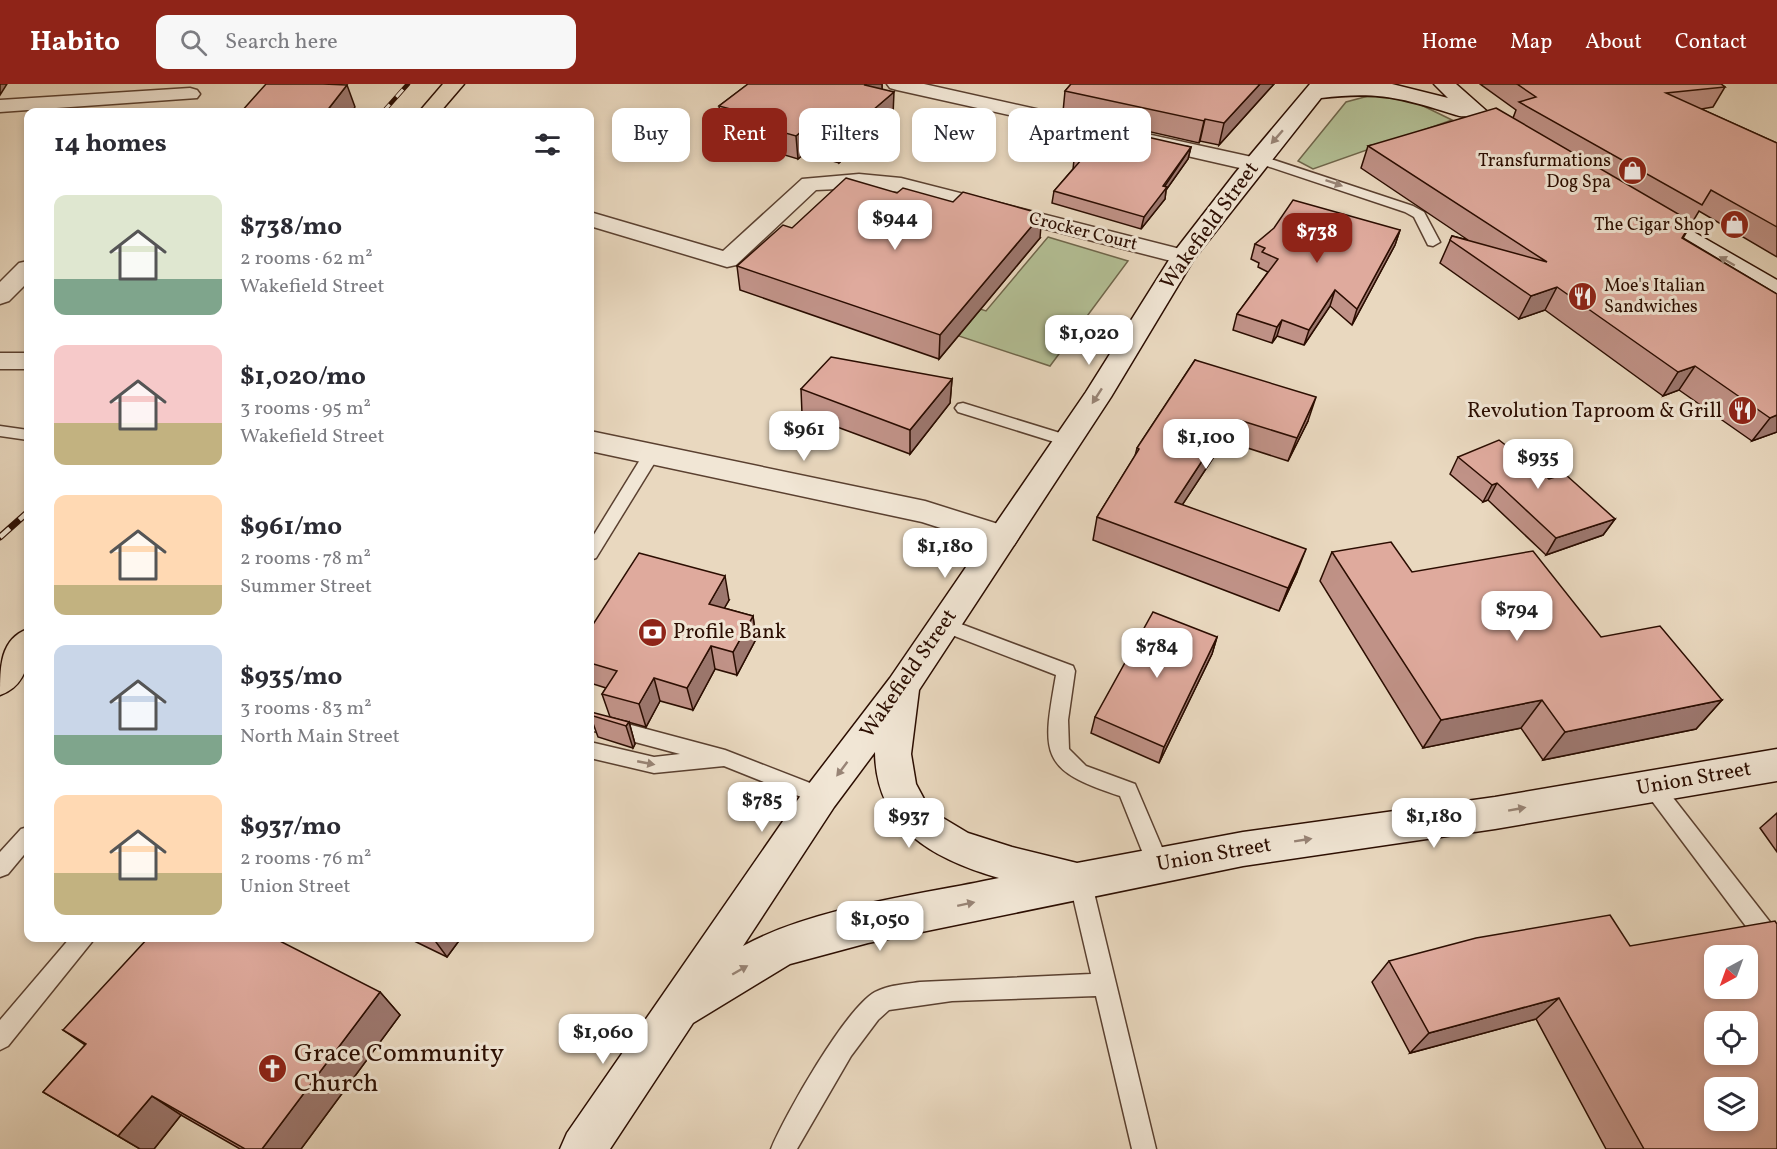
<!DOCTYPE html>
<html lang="en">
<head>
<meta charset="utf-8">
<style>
  :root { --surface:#fff; --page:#f7f7f7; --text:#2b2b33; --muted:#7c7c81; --accent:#8f2418 }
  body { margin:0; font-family:Vollkorn,serif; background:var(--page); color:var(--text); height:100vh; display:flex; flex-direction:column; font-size:22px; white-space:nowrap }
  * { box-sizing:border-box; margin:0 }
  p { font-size:20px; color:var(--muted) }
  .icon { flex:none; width:33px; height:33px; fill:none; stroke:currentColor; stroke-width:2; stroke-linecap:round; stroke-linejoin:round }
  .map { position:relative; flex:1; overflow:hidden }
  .drawer { position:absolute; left:24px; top:24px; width:570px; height:834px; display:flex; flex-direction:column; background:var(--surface); border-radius:12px; box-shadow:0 3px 9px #0003 }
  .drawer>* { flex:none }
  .guide { position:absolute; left:612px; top:24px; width:570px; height:54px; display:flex; gap:12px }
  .needle { width:39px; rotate:221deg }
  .tools { position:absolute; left:1704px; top:861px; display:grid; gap:12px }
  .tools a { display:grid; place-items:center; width:54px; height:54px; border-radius:12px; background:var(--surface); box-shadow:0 3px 9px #0003; font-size:30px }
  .price { position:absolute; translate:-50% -51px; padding:0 14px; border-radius:12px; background:#fff; color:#222; font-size:20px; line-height:39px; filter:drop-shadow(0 2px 3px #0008) }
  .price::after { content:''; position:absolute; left:50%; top:36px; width:18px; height:14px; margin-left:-9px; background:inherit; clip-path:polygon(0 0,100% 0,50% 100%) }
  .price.active { background:var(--accent); color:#fff }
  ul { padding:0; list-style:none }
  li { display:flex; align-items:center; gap:18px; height:150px; padding:0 30px }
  li span { display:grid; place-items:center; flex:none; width:168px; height:120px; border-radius:12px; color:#555 }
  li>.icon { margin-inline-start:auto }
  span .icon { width:72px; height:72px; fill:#fffc; stroke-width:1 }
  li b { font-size:26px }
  h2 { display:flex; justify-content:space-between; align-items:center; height:72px; padding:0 30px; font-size:26px }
  .pill { padding:0 21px; border-radius:12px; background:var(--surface); box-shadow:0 3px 9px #0003; font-size:21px; line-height:54px }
  .pill.active { background:var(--accent); color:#fff }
  header { display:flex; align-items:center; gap:36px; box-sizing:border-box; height:84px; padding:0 30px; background:var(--accent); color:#fff }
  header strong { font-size:28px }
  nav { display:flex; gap:33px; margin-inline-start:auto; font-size:21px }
  .search { width:420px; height:54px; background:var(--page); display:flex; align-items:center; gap:15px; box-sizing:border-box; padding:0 21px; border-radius:12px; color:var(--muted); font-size:22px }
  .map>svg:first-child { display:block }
</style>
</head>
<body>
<header>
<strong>Habito</strong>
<div class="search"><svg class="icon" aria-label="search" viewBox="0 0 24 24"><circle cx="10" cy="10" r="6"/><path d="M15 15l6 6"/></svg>Search here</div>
<nav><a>Home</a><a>Map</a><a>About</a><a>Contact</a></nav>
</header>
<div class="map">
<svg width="1777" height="1065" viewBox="0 0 1777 1065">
  <rect width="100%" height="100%" fill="#e9d8bf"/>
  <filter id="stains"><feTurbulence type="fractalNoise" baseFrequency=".00333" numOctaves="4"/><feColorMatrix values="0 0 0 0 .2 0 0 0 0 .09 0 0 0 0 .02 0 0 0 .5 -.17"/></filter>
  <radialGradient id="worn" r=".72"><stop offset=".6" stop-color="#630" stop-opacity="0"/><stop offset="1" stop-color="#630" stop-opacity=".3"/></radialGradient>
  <g fill="#b3bf95" stroke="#6f664b" stroke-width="1.5">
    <polygon points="1372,11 1415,18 1452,36 1313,85 1298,77 1346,18"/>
    <polygon points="1048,153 1128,177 1050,282 868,222 892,196 986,227"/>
  </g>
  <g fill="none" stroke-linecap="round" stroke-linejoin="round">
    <defs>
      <g id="service">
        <polygon points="1259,71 1413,122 1424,128 1440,158 1433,162 1428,161 1414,133 1405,128 1255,78 1255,72"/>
        <polygon points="963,319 1073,353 1075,357 1067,362 958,328 955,324 958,320"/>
        <polygon points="0,342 28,346 28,356 0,352"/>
        <polygon points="652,365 660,370 596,474 590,476 590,457 646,366"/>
        <path d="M945,534l128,48 2,5 -7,49 1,29 17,17 49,18 34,80 -3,7 -8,3 -8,-3 -30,-75c-81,-26 -78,-42 -64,-121l-117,-45 -3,-5 3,-5z"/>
        <polygon points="590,630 725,666 828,706 831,712 828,718 821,721 724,682 654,689 590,674 590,658 654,673 680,670 590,646"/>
        <polygon points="1653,694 1660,697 1777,847 1777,876 1769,873 1646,709 1643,703 1646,697"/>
        <polygon points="28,743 28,766 8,790 0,793 0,768 21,745"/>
        <path d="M1080,786l8,3 3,7 65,269h-24l-36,-153 -144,5 -63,9 -11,10 -27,36 -54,93h-26c14,-34 74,-140 104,-157 14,-7 30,-8 45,-10l171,-8 -22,-94 3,-7z"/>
        <polygon points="70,854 95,854 8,962 0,966 0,936"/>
      </g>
      <g id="minor">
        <polygon points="887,0 924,0 1094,38 1102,39 1105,44 1102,49 1094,50 897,6 890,4"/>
        <polygon points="190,4 197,6 200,10 197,14 0,28 0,16"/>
        <polygon points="1147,50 1261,75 1264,80 1261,85 1253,87 1139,61 1136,56 1139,51"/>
        <polygon points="859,90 901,94 1192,168 1195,173 1192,178 1183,180 901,108 859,104 816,106 736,181 727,183 590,142 590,128 723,167 802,95"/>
        <polygon points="28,177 28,198 9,217 0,220 0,198 19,179"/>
      </g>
      <g id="tertiary">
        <rect x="0" y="269" width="28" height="16"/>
        <polygon points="590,347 925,417 1014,445 1019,453 1014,461 1003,464 922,438 590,367"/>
      </g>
      <g id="secondary">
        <path d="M1310,0h82l56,14 -14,-14h22l34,30 35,23 -3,5c-22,5 -35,-17 -53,-25 -3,-1 -9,0 -13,-2 -54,-17 -78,-24 -135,-17l-127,161 -83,138 -192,293 -8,64 5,30 8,15 19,19 25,15 44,14 65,16 166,-31 252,-35 282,-48v32l-282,48 -252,37 -375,77 -78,21 -97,59 -83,126h-50l7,-16 241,-348 82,-107 196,-286 88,-140 62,-80zM875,668c1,77 59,107 124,126 -80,17 -185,29 -256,68l91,-139z"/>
        <polygon points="1644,122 1652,124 1777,196 1777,215 1768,212 1636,134 1632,129 1636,124"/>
      </g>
      <g id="primary">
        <polygon points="443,0 464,0 440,28 419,28"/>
        <path d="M28,545c3,26 1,56 -28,66 0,-28 0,-56 28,-66z"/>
      </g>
    </defs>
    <use href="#service" stroke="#5a4030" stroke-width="3"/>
    <use href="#minor" stroke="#5a4030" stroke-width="3"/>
    <use href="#tertiary" stroke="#5a4030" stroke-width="3"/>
    <use href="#secondary" stroke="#2b0d01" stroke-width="3"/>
    <use href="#primary" stroke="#2b0d01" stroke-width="3"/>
    <use href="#service" fill="#f1e6d5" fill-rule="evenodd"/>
    <use href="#minor" fill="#f1e6d5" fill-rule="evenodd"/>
    <use href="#tertiary" fill="#f1e6d5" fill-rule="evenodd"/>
    <use href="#secondary" fill="#f1e6d5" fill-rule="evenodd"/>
    <use href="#primary" fill="#e9d8bf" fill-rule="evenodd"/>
    <defs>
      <polyline id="rail-far1" points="383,28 408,0"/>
      <polyline id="rail" points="0,453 28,428"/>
    </defs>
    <use href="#rail-far1" stroke="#2b0d01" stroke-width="4.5"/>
    <use href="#rail" stroke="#2b0d01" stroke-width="7"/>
    <use href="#rail-far1" stroke="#f1e6d5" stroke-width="3" stroke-dasharray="10" stroke-linecap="butt"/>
    <use href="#rail" stroke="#f1e6d5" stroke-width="4.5" stroke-dasharray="13" stroke-linecap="butt"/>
  </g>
  <g fill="#c09287" stroke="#2b0d01" stroke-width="1.5">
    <polygon points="748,0 882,0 882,5 893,31 839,79 805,69 798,75 751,61 750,53 722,44 719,22"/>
    <polygon points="1071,0 1274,0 1219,61 1200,57 1199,59 1063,28 1065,7"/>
    <polygon points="1480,0 1721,0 1725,3 1713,23 1701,25 1777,59 1777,173 1699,127 1683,154 1777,210 1777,348 1752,357 1679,306 1663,312 1545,226 1519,235 1440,179 1452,152 1468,156 1361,84 1368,62 1513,34 1516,26"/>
    <polygon points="1041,43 1191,63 1188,75 1166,106 1165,115 1141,145 1052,119 1054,107 1073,85 1074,76 1068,75 1070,63 1040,55"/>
    <polygon points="1400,146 1395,161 1352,241 1330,222 1304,261 1277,252 1272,259 1233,246 1237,230 1268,188 1258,183 1259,179 1251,175 1255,160"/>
    <polygon points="1040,154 939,275 740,206 737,182"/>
    <polygon points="1195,276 1308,337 1288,377 1232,359 1227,368 1219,365 1182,421 1297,488 1279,527 1093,456 1097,433 1135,372 1137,364"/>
    <polygon points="952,295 950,319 910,370 802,330 801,305"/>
    <polygon points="1458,373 1549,395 1615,435 1603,451 1546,471 1488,416 1483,418 1450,390"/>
    <polygon points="1332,468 1412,488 1601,553 1722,616 1696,645 1543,676 1521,644 1423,664 1320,497"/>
    <polygon points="729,516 724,524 753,532 756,555 737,591 715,585 693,626 660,617 646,643 610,633 602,610 606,604 590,599 590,545"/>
    <polygon points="1217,553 1212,570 1159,679 1091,649 1095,633"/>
    <polygon points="590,631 629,638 635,660 633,664 598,653"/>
    <polygon points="1777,729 1777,768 1760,744"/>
    <polygon points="408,854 461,854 447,873"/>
    <polygon points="1630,862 1777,1065 1606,1065 1536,935 1410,969 1372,898 1389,877"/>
    <polygon points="380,908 400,931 301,1065 240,1065 181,1031 154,1065 140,1065 43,1008 85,961 63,946"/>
  </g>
  <g fill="#9c776e" stroke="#2b0d01" stroke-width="1.5">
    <polygon points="0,0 7,0 0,11"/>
    <polygon points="866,0 882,0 882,9 865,1"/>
    <polygon points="1260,0 1274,0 1219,61 1224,39"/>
    <polygon points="347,1 355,23 352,28 326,28"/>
    <polygon points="894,8 893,31 839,79 838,56"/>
    <polygon points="1205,35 1200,57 1199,59 1204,37"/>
    <polygon points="803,46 805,69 798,75 796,52"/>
    <polygon points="1191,63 1188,75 1166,106 1165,115 1141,145 1144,133"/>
    <polygon points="1042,130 1040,154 939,275 940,251"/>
    <polygon points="1400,146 1395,161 1352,241 1357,225"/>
    <polygon points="1557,203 1545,226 1519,235 1531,212"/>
    <polygon points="1335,206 1330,222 1304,261 1309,246"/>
    <polygon points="1282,236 1277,252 1272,259 1277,243"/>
    <polygon points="1695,282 1679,306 1663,312 1678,288"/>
    <polygon points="952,295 950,319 910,370 910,346"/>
    <polygon points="1316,313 1308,337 1288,377 1297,354"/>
    <polygon points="1777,331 1777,348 1752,357 1770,334"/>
    <polygon points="1239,336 1232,359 1227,368 1234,345"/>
    <polygon points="1225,342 1219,365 1169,441 1175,418"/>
    <polygon points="1497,399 1488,416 1483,418 1492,401"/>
    <polygon points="1615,435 1603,451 1546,471 1556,454"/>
    <polygon points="1306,465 1297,488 1279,527 1288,504"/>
    <polygon points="725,492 729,516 713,544 709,520"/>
    <polygon points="753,532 756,555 737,591 733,568"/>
    <polygon points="1217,553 1212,570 1159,679 1164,663"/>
    <polygon points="711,562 715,585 693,626 687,604"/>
    <polygon points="654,594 660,617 646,643 639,620"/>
    <polygon points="1542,616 1521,644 1423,664 1441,636"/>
    <polygon points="1722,616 1696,645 1543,676 1565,648"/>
    <polygon points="629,638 635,660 633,664 626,642"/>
    <polygon points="433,854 461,854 447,873"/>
    <polygon points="380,908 400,931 301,1065 262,1065"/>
    <polygon points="1559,914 1536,935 1410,969 1429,949"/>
    <polygon points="152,1012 181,1031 154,1065 140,1065 118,1052"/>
  </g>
  <g fill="#dfaa9d" stroke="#2b0d01" stroke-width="1.5" fill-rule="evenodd">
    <polygon points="266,0 323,0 347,1 326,28 241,28"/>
    <polygon points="748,0 866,0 865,1 894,8 838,56 803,46 796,52 749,39 757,32 719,22"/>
    <polygon points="1071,0 1260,0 1224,39 1205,35 1204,37 1065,7"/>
    <polygon points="1517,0 1721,0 1725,3 1666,9 1777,59 1777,143 1711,106 1702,121 1519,18 1536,13"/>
    <polygon points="1496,24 1692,138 1682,154 1777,210 1777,331 1770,334 1695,282 1678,288 1557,203 1531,212 1450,156 1452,152 1547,178 1368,62"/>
    <polygon points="1051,31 1191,63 1163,102 1167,103 1144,133 1054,107 1082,75 1074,73 1080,66 1070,63 1079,52 1041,43"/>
    <polygon points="846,94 897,109 903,104 953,118 963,108 1042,130 940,251 737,182 783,141 792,144"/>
    <polygon points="1293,116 1400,146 1357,225 1335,206 1309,246 1282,236 1277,243 1237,230 1278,175 1262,168 1265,164 1255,160 1274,144"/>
    <polygon points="831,273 952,295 910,346 801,305"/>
    <polygon points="1195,276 1316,313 1297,354 1239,336 1234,345 1225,342 1175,418 1306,465 1288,504 1097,433 1139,365 1137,364"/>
    <polygon points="1499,356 1549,395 1565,390 1615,435 1556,454 1497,399 1492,401 1458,373"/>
    <polygon points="1391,458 1412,488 1533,467 1601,553 1660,542 1722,616 1565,648 1542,616 1441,636 1332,468"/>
    <polygon points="639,469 725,492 709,520 753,532 733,568 711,562 687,604 654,594 639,620 602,610 617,587 590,579 590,545"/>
    <polygon points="1153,528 1217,553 1164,663 1095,633"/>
    <polygon points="591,628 629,638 626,642 590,631"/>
    <path d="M1610,831l20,31 145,-25 2,3v225h-133l-85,-151 -130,35 -40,-72 87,-23zM1714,872h34v32h-34zM1714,938h34v32h-34zM1714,1004h34v32h-34z"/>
    <polygon points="148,854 274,854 380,908 262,1065 245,1065 152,1012 118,1052 43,1008 86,960 63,946"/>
  </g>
  <defs><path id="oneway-solid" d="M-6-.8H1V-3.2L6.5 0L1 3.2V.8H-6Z" transform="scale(1.5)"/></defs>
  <g fill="#988476">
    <use href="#oneway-solid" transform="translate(1277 53) rotate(131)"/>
    <use href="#oneway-solid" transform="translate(1334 99) rotate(19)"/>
    <use href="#oneway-solid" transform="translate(1727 177) rotate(-150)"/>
    <use href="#oneway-solid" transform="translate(1097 312) rotate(123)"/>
    <use href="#oneway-solid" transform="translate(646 679) rotate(11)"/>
    <use href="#oneway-solid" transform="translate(842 685) rotate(127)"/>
    <use href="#oneway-solid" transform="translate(1517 725) rotate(-10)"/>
    <use href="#oneway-solid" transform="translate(1303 756) rotate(-9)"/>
    <use href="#oneway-solid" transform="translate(966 820) rotate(-12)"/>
    <use href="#oneway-solid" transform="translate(740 886) rotate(-30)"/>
  </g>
  <defs>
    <symbol id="shop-disc" viewBox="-11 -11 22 22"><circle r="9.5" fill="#8f2418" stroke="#f1e6d5"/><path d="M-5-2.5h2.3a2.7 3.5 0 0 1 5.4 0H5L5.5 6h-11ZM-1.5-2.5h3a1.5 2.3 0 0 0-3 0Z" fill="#fff"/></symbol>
    <symbol id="restaurant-disc" viewBox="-11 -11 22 22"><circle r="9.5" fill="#8f2418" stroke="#f1e6d5"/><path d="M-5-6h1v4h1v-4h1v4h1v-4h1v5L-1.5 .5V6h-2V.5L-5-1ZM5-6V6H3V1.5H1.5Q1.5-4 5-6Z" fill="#fff"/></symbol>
    <symbol id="bank-disc" viewBox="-11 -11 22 22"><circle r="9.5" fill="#8f2418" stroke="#f1e6d5"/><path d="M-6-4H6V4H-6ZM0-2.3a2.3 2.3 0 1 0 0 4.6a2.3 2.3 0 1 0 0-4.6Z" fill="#fff"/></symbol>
    <symbol id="church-disc" viewBox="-11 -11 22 22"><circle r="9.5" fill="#8f2418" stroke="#f1e6d5"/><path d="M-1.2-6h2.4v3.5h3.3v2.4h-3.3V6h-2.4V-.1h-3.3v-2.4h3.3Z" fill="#fff"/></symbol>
  </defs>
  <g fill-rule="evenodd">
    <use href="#shop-disc" x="1616" y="70" width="33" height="33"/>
    <use href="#shop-disc" x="1718" y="124" width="33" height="33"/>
    <use href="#restaurant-disc" x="1566" y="196" width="33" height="33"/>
    <use href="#restaurant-disc" x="1726" y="310" width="33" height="33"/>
    <use href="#bank-disc" x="636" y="532" width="33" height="33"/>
    <use href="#church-disc" x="256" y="968" width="33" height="33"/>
  </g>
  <g text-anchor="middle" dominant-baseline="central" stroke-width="6" stroke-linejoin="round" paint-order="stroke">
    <g font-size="18" fill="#2b0d01" stroke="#f1e6d5" text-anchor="end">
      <text x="1611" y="77">Transfurmations<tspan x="1611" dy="21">Dog Spa</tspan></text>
      <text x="1714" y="141">The Cigar Shop</text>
      <text x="1604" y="202" text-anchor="start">Moe's Italian<tspan x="1604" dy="21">Sandwiches</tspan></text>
    </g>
    <g font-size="18" fill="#2b0d01" stroke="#f1e6d5">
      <text transform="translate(1083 148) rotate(14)">Crocker Court</text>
    </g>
    <g font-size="21" fill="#2b0d01" stroke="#f1e6d5">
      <text transform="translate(1210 142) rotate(-54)">Wakefield Street</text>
      <text transform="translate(909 590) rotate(-55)">Wakefield Street</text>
      <text transform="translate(1694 695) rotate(-10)">Union Street</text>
      <text transform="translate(1214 771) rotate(-10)">Union Street</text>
    </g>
    <g font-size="21" fill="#2b0d01" stroke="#f1e6d5" text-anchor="end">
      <text x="1722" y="327">Revolution Taproom &amp; Grill</text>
      <text x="673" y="548" text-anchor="start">Profile Bank</text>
    </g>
    <g font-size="26" fill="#2b0d01" stroke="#f1e6d5" text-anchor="start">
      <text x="294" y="970">Grace Community<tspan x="294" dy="30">Church</tspan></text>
    </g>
  </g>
  <rect width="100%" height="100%" filter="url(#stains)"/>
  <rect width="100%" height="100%" fill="url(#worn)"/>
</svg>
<div class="tools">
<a><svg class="needle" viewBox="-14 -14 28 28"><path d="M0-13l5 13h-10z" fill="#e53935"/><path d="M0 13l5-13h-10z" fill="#7c7c81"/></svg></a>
<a><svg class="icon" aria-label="locate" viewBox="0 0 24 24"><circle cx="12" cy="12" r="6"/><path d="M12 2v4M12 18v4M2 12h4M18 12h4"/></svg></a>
<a><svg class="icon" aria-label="layers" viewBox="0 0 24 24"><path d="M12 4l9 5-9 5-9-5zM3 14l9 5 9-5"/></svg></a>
</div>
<b class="price" style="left:895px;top:167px">$944</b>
<b class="price active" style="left:1317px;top:180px">$738</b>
<b class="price" style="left:1089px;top:282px">$1,020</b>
<b class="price" style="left:804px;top:378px">$961</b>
<b class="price" style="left:1206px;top:386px">$1,100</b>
<b class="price" style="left:1538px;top:406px">$935</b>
<b class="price" style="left:945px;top:495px">$1,180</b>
<b class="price" style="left:1517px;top:558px">$794</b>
<b class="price" style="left:1157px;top:595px">$784</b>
<b class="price" style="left:762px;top:749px">$785</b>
<b class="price" style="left:909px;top:765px">$937</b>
<b class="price" style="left:1434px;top:765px">$1,180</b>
<b class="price" style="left:880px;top:868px">$1,050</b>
<b class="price" style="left:603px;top:981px">$1,060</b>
<div class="guide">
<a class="pill">Buy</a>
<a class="pill active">Rent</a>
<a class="pill">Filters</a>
<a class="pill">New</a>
<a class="pill">Apartment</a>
</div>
<section class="drawer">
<h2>14 homes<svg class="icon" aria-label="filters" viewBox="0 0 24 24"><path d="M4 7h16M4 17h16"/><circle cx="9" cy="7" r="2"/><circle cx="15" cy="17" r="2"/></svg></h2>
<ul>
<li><span style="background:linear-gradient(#dfe7d0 70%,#7fa58c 0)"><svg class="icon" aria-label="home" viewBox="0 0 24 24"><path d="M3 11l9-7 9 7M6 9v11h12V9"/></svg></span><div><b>$738/mo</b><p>2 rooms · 62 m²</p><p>Wakefield Street</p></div></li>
<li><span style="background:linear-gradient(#f6c9c9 65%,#c2b280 0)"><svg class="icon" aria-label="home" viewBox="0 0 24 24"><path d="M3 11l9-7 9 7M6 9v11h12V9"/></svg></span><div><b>$1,020/mo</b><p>3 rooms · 95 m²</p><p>Wakefield Street</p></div></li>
<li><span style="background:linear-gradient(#ffd9b3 75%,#c2b280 0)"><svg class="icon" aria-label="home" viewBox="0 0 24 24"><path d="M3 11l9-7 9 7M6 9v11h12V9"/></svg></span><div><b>$961/mo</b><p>2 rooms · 78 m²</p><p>Summer Street</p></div></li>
<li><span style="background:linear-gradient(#c9d6e8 75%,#7fa58c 0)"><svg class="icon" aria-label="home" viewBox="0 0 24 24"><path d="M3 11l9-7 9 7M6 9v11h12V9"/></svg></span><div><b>$935/mo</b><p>3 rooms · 83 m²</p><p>North Main Street</p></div></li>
<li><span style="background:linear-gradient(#ffd9b3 65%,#c2b280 0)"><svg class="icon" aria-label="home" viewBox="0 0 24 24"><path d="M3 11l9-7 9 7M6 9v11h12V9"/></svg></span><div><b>$937/mo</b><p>2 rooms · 76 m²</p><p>Union Street</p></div></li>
</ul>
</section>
</div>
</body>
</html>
